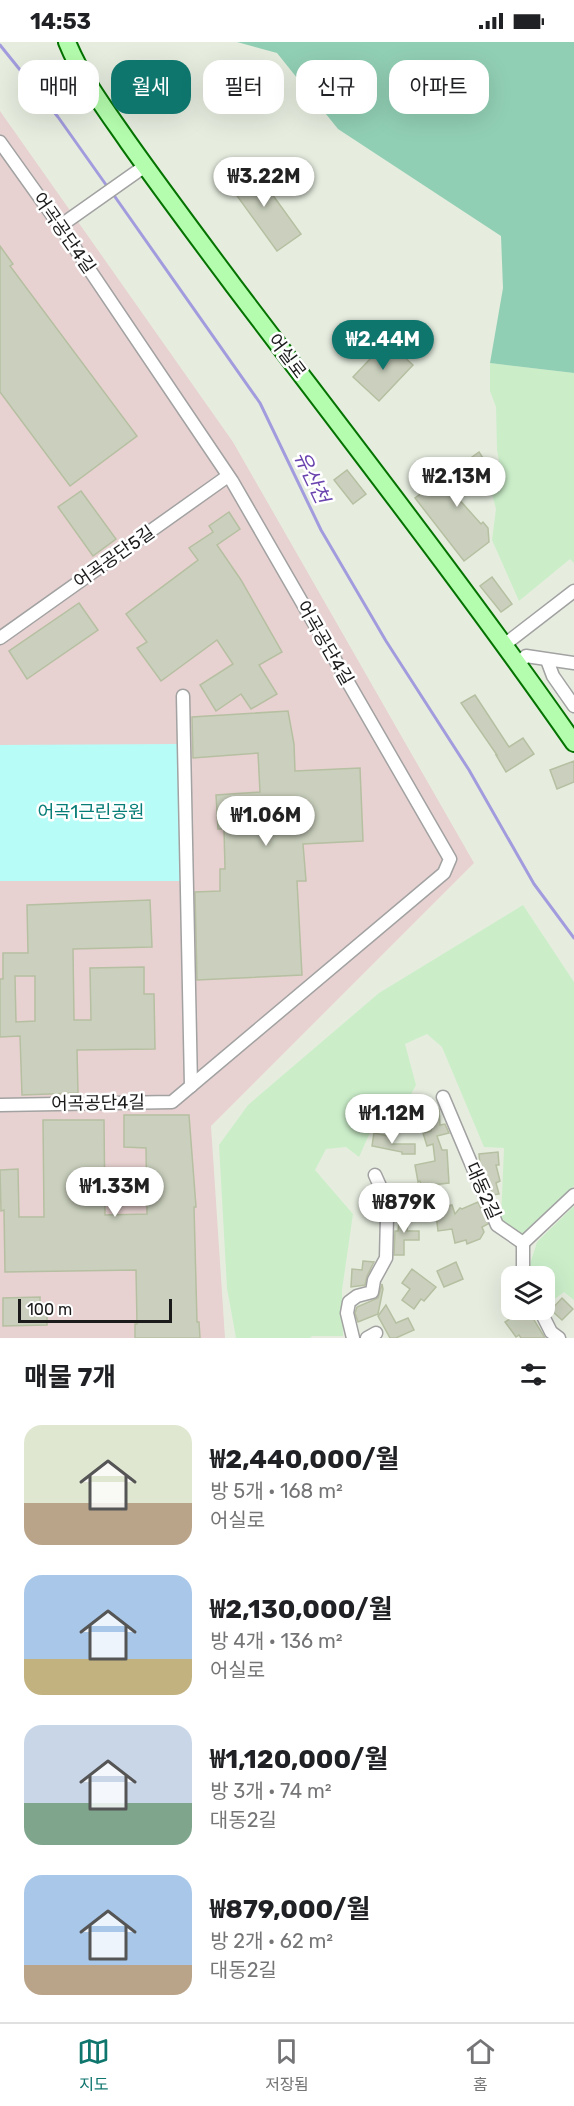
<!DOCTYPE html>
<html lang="ko">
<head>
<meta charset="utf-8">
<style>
  :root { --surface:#fff; --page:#f6f6f6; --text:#202124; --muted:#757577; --line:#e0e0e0; --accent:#0f766e }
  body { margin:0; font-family:Rubik,"Noto Sans KR",sans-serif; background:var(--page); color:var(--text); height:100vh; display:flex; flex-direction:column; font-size:22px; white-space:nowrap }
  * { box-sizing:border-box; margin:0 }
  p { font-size:20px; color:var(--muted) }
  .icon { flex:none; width:33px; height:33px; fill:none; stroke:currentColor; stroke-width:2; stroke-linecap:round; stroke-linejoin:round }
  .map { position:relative; height:1296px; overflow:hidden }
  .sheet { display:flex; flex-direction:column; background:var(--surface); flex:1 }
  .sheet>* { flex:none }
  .hud { position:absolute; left:18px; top:18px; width:538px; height:54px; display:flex; gap:12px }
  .tools { position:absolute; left:501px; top:1224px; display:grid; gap:12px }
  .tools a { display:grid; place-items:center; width:54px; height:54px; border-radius:12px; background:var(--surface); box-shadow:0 6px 24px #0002; font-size:30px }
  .scale { position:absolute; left:18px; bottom:15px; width:154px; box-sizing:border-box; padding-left:6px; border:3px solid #1b1b1b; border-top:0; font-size:16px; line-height:21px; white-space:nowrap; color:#1b1b1b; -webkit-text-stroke:4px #fff; paint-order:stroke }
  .price { position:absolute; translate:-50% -51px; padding:0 14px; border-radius:21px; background:#fff; color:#222; font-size:20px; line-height:39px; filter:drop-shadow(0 2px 3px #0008) }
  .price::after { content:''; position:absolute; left:50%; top:36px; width:18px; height:14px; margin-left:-9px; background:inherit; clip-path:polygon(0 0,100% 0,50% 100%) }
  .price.current { background:var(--accent); color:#fff }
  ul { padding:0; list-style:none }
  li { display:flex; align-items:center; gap:18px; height:150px; padding:0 24px }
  li span { display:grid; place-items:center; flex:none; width:168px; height:120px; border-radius:18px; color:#555 }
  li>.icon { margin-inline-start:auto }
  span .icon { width:72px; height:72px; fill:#fffc; stroke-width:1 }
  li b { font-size:26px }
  h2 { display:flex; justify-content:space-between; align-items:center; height:72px; padding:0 24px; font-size:26px }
  .pill { padding:0 21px; border-radius:18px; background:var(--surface); box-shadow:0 6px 24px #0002; font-size:21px; line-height:54px }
  .pill.current { background:var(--accent); color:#fff }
  .status { display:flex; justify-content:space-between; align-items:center; height:42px; padding:0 30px; background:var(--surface); direction:ltr }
  .status svg { height:16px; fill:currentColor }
  .tabs { display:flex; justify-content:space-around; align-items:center; height:84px; border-top:2px solid var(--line); background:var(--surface); font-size:16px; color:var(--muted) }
  .tabs a { display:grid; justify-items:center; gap:3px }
  .tabs .current { color:var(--accent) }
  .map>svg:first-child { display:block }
</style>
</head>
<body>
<div class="status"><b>14:53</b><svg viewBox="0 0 49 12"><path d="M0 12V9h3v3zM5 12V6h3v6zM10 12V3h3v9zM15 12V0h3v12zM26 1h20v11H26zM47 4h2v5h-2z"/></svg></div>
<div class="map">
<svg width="574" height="1296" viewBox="0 0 574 1296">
  <rect width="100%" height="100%" fill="#e6eddf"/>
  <polygon fill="#e7d2d1" points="0,69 233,400 474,821 211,1084 225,1296 0,1296"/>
  <g fill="#cbeec9">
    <polygon points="490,321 574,331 574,521 570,517 519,559 492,498 496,467 492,452 500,424 497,408 496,365 490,349"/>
    <polygon points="523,863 574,940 574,1144 522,1192 501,1177 504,1106 484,1105 442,1005 427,992 405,1002 416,1043 393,1086 372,1086 359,1115 346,1105 326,1107 315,1128 353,1172 342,1248 343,1294 312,1294 310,1296 236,1296 227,1246 219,1103 248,1063 379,951"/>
    <polygon points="574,1164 574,1258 564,1250 548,1262 545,1259 544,1234 529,1234 527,1232 537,1200"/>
  </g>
  <polygon fill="#91cfb4" points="237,0 574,0 574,331 490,321 503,246 501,194 338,87 277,11"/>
  <polygon fill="#b8fcf8" points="178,702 182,839 0,839 0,703"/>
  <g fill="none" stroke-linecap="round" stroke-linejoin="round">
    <g stroke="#a29cde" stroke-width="3">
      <polyline points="0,3 58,75 109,147"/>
      <polyline points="113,152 260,361 321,488 386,599 469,728 534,842 574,896"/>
    </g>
  </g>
  <g fill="#cad0bd" stroke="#b6bfa1" stroke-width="1.5" fill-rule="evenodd">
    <polygon points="251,123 301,192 277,209 227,140"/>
    <polygon points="0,204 13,222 10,224 137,394 70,444 0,350"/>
    <polygon points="387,299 413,323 379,359 353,335"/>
    <polygon points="479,410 485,419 481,436 456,454 481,482 483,480 488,486 489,500 464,519 415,456"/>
    <polygon points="347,428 366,452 353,462 334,438"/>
    <polygon points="81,449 116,497 93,514 58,465"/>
    <polygon points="229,470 240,487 217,503 241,538 282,610 259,623 277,652 251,667 241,652 216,669 200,643 233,622 217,598 161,639 137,606 147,600 126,572 198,518 189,506 213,490 209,484"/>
    <polygon points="492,535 512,562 501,570 480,544"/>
    <polygon points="79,561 98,588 27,637 9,609"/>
    <polygon points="475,653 509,705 523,696 534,712 506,730 496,713 497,713 461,661"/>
    <polygon points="288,669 294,702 295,729 360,726 363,799 303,802 306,839 297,839 302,933 197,938 195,850 220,849 220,827 225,827 224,787 218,787 216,753 260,750 258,711 193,716 192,675"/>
    <polygon points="574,719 574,740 557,747 550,728"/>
    <path d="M150,858l2,47 -79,2 1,71h17l-1,-52 54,-1v27h10l1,55 -78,1 1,43 -56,2 -2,-59 -20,1v-58h3v-26h25l-1,-48zM15,934h20v45l-19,1z"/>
    <polygon points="432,1067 439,1067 440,1083 445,1082 449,1091 437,1094 442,1108 447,1108 449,1141 432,1143 441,1166 452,1163 455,1172 460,1166 462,1167 478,1160 488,1182 482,1185 484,1190 480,1197 467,1202 466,1198 455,1201 452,1187 438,1189 436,1172 410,1171 411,1163 429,1164 420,1139 418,1140 415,1123 435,1119 433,1102 427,1104 423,1091 431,1089"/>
    <polygon points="124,1073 189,1073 196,1165 194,1165 197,1280 199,1280 200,1296 135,1296 135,1282 137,1282 136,1228 5,1230 4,1168 1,1169 0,1128 18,1127 19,1175 44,1175 43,1078 104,1078 105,1173 147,1172 146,1106 124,1105"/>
    <polygon points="374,1091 393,1095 392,1102 415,1102 415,1112 402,1112 402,1110 372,1104"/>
    <polygon points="498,1110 499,1123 496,1123 500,1139 496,1141 499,1152 493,1153 480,1122 479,1112"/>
    <polygon points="400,1170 409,1171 407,1189 419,1189 419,1198 404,1198 404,1213 394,1213 395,1189 398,1189"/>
    <polygon points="363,1219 374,1220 367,1234 365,1243 351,1245 352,1227 362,1228"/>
    <polygon points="456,1220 463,1237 444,1245 437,1229"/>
    <polygon points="412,1227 436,1245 424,1259 421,1257 414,1267 402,1258 410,1247 402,1241"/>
    <polygon points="382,1242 383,1247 378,1272 358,1280 355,1271 357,1265 378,1256"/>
    <polygon points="40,1255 40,1268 47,1268 47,1283 3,1284 3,1256"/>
    <polygon points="562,1256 573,1267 562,1278 551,1268"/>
    <polygon points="386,1263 396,1281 408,1276 414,1288 396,1296 390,1296 378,1274"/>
    <polygon points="524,1268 528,1268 545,1296 521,1296 519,1293 516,1295 505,1280"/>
  </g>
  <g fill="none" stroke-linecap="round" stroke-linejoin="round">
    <defs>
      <g id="minor">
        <polyline points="0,100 60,184 232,439 450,817 444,831 172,1060 0,1063"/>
        <polyline points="60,184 145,124"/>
        <polyline points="0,596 228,434"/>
        <polyline points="504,603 574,549"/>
        <polyline points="547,618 553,634 574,664"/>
        <polyline points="518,622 526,614 574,621"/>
        <polyline points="183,654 191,1044"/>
        <polyline points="443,1055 497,1183 523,1201"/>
        <polyline points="523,1201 574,1153"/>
        <polyline points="523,1201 523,1234"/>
        <polyline points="540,1268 551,1290 559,1296"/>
        <polyline points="353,1296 347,1271 349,1260 357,1254 372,1250 374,1238 386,1216 387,1175 384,1153 375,1133"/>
        <polyline points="367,1296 376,1291"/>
      </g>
      <path id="secondary" d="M67,0c15,37 39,68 61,100 34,48 70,96 105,143 115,152 232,302 341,458"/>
    </defs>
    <use href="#minor" stroke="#a2a2a2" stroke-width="15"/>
    <use href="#secondary" stroke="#047300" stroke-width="20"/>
    <use href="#minor" stroke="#fff" stroke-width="12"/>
    <use href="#secondary" stroke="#b5fdae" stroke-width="16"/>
  </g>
  <g text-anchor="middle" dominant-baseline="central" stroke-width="5" stroke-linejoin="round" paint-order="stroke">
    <g font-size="18" fill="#1b1b1b" stroke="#fff">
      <text transform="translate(64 191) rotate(55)">어곡공단4길</text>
      <text transform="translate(287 314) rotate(53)">어실로</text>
      <text transform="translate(114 515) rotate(-35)">어곡공단5길</text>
      <text transform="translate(325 601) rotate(60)">어곡공단4길</text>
      <text transform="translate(98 1061) rotate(-1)">어곡공단4길</text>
      <text transform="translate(483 1149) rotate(66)">대동2길</text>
    </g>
    <g font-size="18" fill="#057c75" stroke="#fff">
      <text x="91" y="770">어곡1근린공원</text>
    </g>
    <g font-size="20" font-style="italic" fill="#6a43ae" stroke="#fff">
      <text transform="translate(312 435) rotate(65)">유산천</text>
    </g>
  </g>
</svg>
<div class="tools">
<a><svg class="icon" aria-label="layers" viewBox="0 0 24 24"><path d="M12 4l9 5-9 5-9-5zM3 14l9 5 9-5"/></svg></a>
</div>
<div class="scale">100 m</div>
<b class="price" style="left:264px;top:166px">₩3.22M</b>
<b class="price current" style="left:383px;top:329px">₩2.44M</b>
<b class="price" style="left:457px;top:466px">₩2.13M</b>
<b class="price" style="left:266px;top:805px">₩1.06M</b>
<b class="price" style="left:392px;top:1103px">₩1.12M</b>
<b class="price" style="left:115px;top:1176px">₩1.33M</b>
<b class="price" style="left:404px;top:1192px">₩879K</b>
<div class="hud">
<a class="pill">매매</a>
<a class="pill current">월세</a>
<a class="pill">필터</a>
<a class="pill">신규</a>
<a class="pill">아파트</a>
</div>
</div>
<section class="sheet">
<h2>매물 7개<svg class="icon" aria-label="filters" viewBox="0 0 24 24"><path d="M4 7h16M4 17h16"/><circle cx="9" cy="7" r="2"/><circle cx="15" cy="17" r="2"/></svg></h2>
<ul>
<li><span style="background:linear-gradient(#dfe7d0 65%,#b9a48a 0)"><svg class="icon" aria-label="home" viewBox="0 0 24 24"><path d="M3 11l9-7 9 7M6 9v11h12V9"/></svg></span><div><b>₩2,440,000/월</b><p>방 5개 · 168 m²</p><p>어실로</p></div></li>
<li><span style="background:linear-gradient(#a9c7e8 70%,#c2b280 0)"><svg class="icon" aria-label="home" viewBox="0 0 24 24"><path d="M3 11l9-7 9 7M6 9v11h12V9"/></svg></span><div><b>₩2,130,000/월</b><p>방 4개 · 136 m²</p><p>어실로</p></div></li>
<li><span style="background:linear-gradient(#c9d6e8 65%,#7fa58c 0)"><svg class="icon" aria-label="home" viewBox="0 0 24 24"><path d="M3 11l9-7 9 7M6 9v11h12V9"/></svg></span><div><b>₩1,120,000/월</b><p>방 3개 · 74 m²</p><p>대동2길</p></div></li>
<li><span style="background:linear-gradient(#a9c7e8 75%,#b9a48a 0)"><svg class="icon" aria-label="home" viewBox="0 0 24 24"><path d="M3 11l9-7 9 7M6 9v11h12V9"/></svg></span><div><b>₩879,000/월</b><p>방 2개 · 62 m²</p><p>대동2길</p></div></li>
</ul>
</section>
<nav class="tabs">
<a class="current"><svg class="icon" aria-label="map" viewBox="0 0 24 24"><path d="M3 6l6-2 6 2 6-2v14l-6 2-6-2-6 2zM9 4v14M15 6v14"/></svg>지도</a>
<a><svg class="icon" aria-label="saved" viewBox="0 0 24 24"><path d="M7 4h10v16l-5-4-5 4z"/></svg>저장됨</a>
<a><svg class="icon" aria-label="home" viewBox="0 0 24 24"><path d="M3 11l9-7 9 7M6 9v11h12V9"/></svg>홈</a>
</nav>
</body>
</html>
